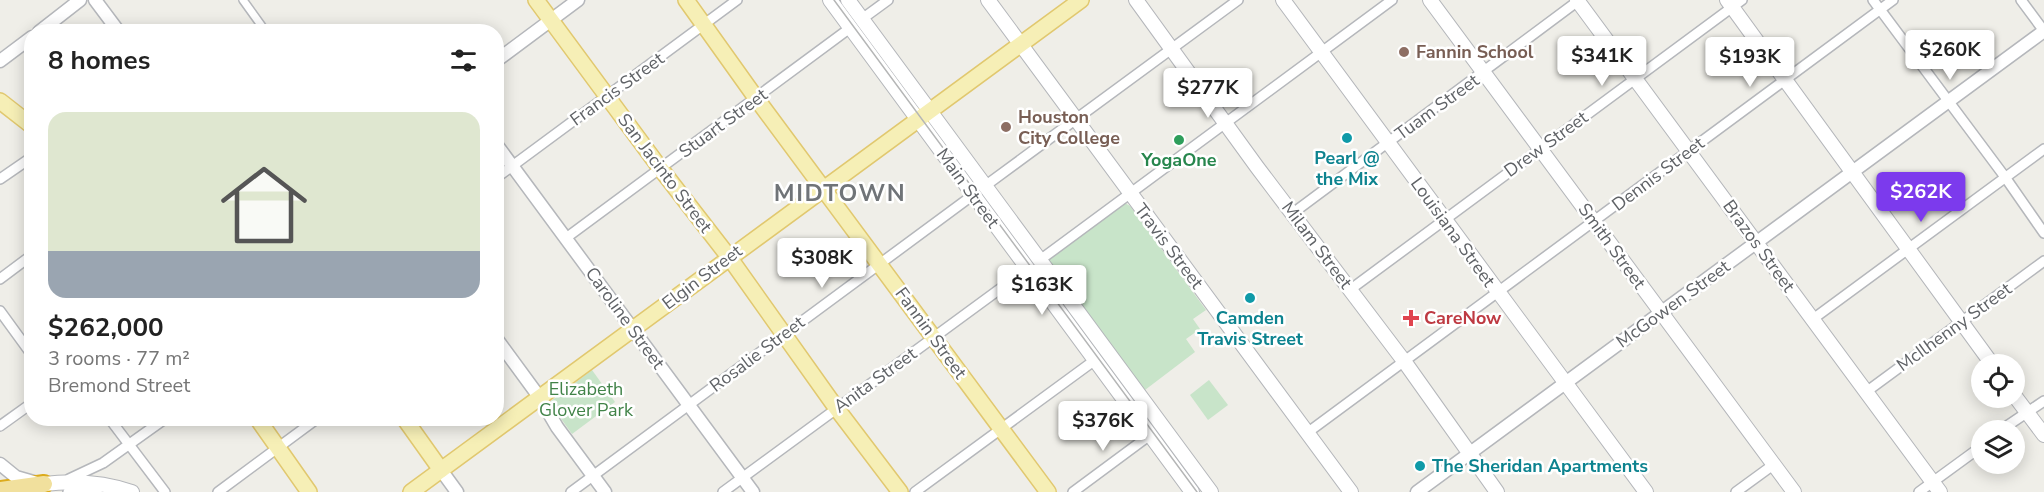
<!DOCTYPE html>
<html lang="en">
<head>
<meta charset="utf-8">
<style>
  :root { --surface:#fff; --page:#f2f2f2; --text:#222; --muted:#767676; --accent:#7c3aed }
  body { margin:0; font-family:"Nunito Sans",sans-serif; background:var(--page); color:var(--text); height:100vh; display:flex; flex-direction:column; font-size:22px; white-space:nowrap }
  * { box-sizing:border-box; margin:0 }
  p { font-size:20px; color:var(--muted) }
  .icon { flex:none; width:33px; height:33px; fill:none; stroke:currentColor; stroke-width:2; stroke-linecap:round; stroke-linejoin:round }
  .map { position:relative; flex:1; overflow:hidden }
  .panel { position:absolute; left:24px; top:24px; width:480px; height:402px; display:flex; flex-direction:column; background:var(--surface); border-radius:24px; box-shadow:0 3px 15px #0003 }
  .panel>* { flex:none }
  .controls { position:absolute; left:1971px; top:354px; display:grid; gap:12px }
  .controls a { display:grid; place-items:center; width:54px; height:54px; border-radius:50%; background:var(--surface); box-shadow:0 3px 15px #0003; font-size:30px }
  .price { position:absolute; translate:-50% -51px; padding:0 14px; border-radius:6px; background:#fff; color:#222; font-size:20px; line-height:39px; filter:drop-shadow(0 2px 3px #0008) }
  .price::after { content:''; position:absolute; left:50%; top:36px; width:18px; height:14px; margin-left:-9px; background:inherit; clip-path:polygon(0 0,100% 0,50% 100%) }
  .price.on { background:var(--accent); color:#fff }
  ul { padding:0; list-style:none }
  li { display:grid; align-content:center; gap:12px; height:318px; padding:0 24px }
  li span { display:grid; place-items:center; height:186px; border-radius:18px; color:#555 }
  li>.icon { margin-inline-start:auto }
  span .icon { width:108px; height:108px; fill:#fffc; stroke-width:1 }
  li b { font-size:26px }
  h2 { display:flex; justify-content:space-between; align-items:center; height:72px; padding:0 24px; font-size:26px }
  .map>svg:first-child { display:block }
</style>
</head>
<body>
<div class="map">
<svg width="2044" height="492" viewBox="0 0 2044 492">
  <rect width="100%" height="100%" fill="#efeee8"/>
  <g fill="#c8e4c9">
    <polygon points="1125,203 1130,206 1206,310 1193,319 1200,329 1186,339 1195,352 1141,393 1048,260 1121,204"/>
    <polygon points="592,370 615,402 572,434 552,406 551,401"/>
    <polygon points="1209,380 1228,405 1208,420 1190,395"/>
  </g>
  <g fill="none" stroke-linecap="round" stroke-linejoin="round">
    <defs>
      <polyline id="pedestrian" points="243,0 266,32"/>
      <g id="minor">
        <polyline points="1873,0 2005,177 2044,233"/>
        <polyline points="2021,0 2044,31"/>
        <polyline points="862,19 888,0"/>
        <polyline points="496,178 737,0"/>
        <polyline points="0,179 32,157"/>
        <polyline points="985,186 1238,0"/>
        <polyline points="1293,213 1578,1"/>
        <polyline points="566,238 850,28"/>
        <polyline points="1040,260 1392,0"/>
        <polyline points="0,279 32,255"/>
        <polyline points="1351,289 1742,0"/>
        <polyline points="0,311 32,355"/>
        <polyline points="1813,319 2044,149"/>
        <polyline points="1866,392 2044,261"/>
        <polyline points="109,418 165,492"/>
        <polyline points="0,426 32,403"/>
        <polyline points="2001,430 2044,401"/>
        <polyline points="1307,433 1893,0"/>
        <polyline points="69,479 103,463 166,418"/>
        <polyline points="68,492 99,488"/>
        <polyline points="218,492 318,418"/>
        <polyline points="571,492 973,195"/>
        <polyline points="723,492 1027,269"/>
        <polyline points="915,492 1095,360"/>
        <polyline points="1073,492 1150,435"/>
        <polyline points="1736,492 1773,465"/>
        <polyline points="1919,492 1982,446"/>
      </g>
      <g id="tertiary">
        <polyline points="95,0 119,32"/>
        <polyline points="39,32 80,0"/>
        <polyline points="0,61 32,37"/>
        <polyline points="496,61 578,0"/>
        <polyline points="496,144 753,492"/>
        <polyline points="496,338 540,398 557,427 605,492"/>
        <polyline points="0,464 16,477 37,483"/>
        <polyline points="441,470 457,492"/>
        <polyline points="1417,492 2044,31"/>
      </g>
      <g id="secondary">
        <polyline points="830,0 1192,492"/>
        <polyline points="848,0 1211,492"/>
        <polyline points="988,0 1351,492"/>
        <polyline points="1136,0 1257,167 1404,361 1497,492"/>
        <polyline points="1283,0 1646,492"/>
        <polyline points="1430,0 1794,492"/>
        <polyline points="1577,0 1940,492"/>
        <polyline points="1727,0 1992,364"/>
        <polyline points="2014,395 2044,435"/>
        <path d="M44,484c31,-4 59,-2 88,8"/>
      </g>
      <g id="primary">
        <polyline points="536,0 660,168 729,257 837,409 900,492"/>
        <polyline points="686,0 756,98 1048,492"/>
        <polyline points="0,101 32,126"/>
        <polyline points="257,418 309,492"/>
        <polyline points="404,418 441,470"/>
        <polyline points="411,492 1081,0"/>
      </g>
      <polyline id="motorway" points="0,490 44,484"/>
    </defs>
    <use href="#pedestrian" stroke="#b5b7bb" stroke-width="10"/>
    <use href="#minor" stroke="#b5b7bb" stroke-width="12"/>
    <use href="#tertiary" stroke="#b5b7bb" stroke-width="15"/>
    <use href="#secondary" stroke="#b4b6ba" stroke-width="16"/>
    <use href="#primary" stroke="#e1c86f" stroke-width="18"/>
    <use href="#motorway" stroke="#dcab1c" stroke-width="20"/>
    <use href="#pedestrian" stroke="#fff" stroke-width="7"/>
    <use href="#minor" stroke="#fff" stroke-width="9"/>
    <use href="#tertiary" stroke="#fff" stroke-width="12"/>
    <use href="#secondary" stroke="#fff" stroke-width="14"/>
    <use href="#primary" stroke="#f6efb6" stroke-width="15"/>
    <use href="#motorway" stroke="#f1e09d" stroke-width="16"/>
    <polyline stroke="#b5b6b6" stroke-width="1.5" points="834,0 1197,492"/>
  </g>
  <g fill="#8d6e63" stroke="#fff" stroke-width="2">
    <circle cx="1404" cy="52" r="6"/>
    <circle cx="1006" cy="127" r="6"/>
  </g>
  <g fill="#0f9aa8" stroke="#fff" stroke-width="2">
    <circle cx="1347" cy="138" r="6"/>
    <circle cx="1250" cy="298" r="6"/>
    <circle cx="1420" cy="466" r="6"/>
  </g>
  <circle fill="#2e9e5b" stroke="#fff" stroke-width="2" cx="1179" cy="140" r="6"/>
  <path fill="#e0444e" stroke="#fff" stroke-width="2" d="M1408 309h6v6h6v6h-6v6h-6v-6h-6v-6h6z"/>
  <g text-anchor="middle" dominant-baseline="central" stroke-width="5" stroke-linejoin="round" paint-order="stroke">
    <g font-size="18" font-weight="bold" fill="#785e54" stroke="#fff" text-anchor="start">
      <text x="1416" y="52">Fannin School</text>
      <text x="1018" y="117">Houston<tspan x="1018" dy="21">City College</tspan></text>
    </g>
    <g font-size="18" fill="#5f6266" stroke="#fff">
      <text transform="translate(617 89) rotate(-36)">Francis Street</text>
      <text transform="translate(1437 107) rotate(-36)">Tuam Street</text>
      <text transform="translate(723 123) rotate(-36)">Stuart Street</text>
      <text transform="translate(1546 144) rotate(-36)">Drew Street</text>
      <text transform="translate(665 173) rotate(53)">San Jacinto Street</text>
      <text transform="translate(1658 174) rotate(-37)">Dennis Street</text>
      <text transform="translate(968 188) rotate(54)">Main Street</text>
      <text transform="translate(1453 232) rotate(54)">Louisiana Street</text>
      <text transform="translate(1317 245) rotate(53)">Milam Street</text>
      <text transform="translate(1169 246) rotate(53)">Travis Street</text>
      <text transform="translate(1612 246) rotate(54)">Smith Street</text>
      <text transform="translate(1759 246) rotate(54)">Brazos Street</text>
      <text transform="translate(702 277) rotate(-37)">Elgin Street</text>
      <text transform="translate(1673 304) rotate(-36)">McGowen Street</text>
      <text transform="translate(625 318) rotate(54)">Caroline Street</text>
      <text transform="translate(1954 327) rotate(-36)">McIlhenny Street</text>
      <text transform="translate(931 333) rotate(54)">Fannin Street</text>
      <text transform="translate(757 354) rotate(-37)">Rosalie Street</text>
      <text transform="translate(875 380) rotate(-36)">Anita Street</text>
    </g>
    <g font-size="18" font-weight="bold" fill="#0d838f" stroke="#fff">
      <text x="1347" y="158">Pearl @<tspan x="1347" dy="21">the Mix</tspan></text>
      <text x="1250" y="318">Camden<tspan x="1250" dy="21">Travis Street</tspan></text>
      <text x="1432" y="466" text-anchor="start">The Sheridan Apartments</text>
    </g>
    <g font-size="18" font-weight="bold" fill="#27864d" stroke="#fff">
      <text x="1179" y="160">YogaOne</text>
    </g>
    <g font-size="18" font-weight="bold" fill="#be3a42" stroke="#fff" text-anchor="start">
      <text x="1424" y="318">CareNow</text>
    </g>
    <g font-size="18" fill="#418348" stroke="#fff">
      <text x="586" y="389">Elizabeth<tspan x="586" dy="21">Glover Park</tspan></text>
    </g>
    <g font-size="24" font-weight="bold" letter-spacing="1.5" fill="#707478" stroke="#fff">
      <text x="840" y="193">MIDTOWN</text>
    </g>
  </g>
</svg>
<div class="controls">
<a><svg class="icon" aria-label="locate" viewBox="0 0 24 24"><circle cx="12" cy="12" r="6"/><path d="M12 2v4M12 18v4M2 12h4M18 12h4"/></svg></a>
<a><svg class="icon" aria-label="layers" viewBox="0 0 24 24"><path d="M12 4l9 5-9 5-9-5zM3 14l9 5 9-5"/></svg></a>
</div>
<b class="price" style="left:1950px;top:81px">$260K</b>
<b class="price" style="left:1602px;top:87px">$341K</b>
<b class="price" style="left:1750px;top:88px">$193K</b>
<b class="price" style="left:1208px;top:119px">$277K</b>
<b class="price on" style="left:1921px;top:223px">$262K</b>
<b class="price" style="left:822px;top:289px">$308K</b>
<b class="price" style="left:1042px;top:316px">$163K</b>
<b class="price" style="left:1103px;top:452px">$376K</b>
<section class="panel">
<h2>8 homes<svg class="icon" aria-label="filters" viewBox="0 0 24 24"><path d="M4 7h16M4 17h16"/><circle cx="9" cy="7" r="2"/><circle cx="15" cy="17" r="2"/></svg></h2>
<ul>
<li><span style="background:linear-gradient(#dfe7d0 75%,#9aa5b1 0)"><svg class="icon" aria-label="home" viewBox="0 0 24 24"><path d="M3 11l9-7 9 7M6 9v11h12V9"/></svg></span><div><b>$262,000</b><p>3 rooms · 77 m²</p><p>Bremond Street</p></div></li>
</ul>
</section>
</div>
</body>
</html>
